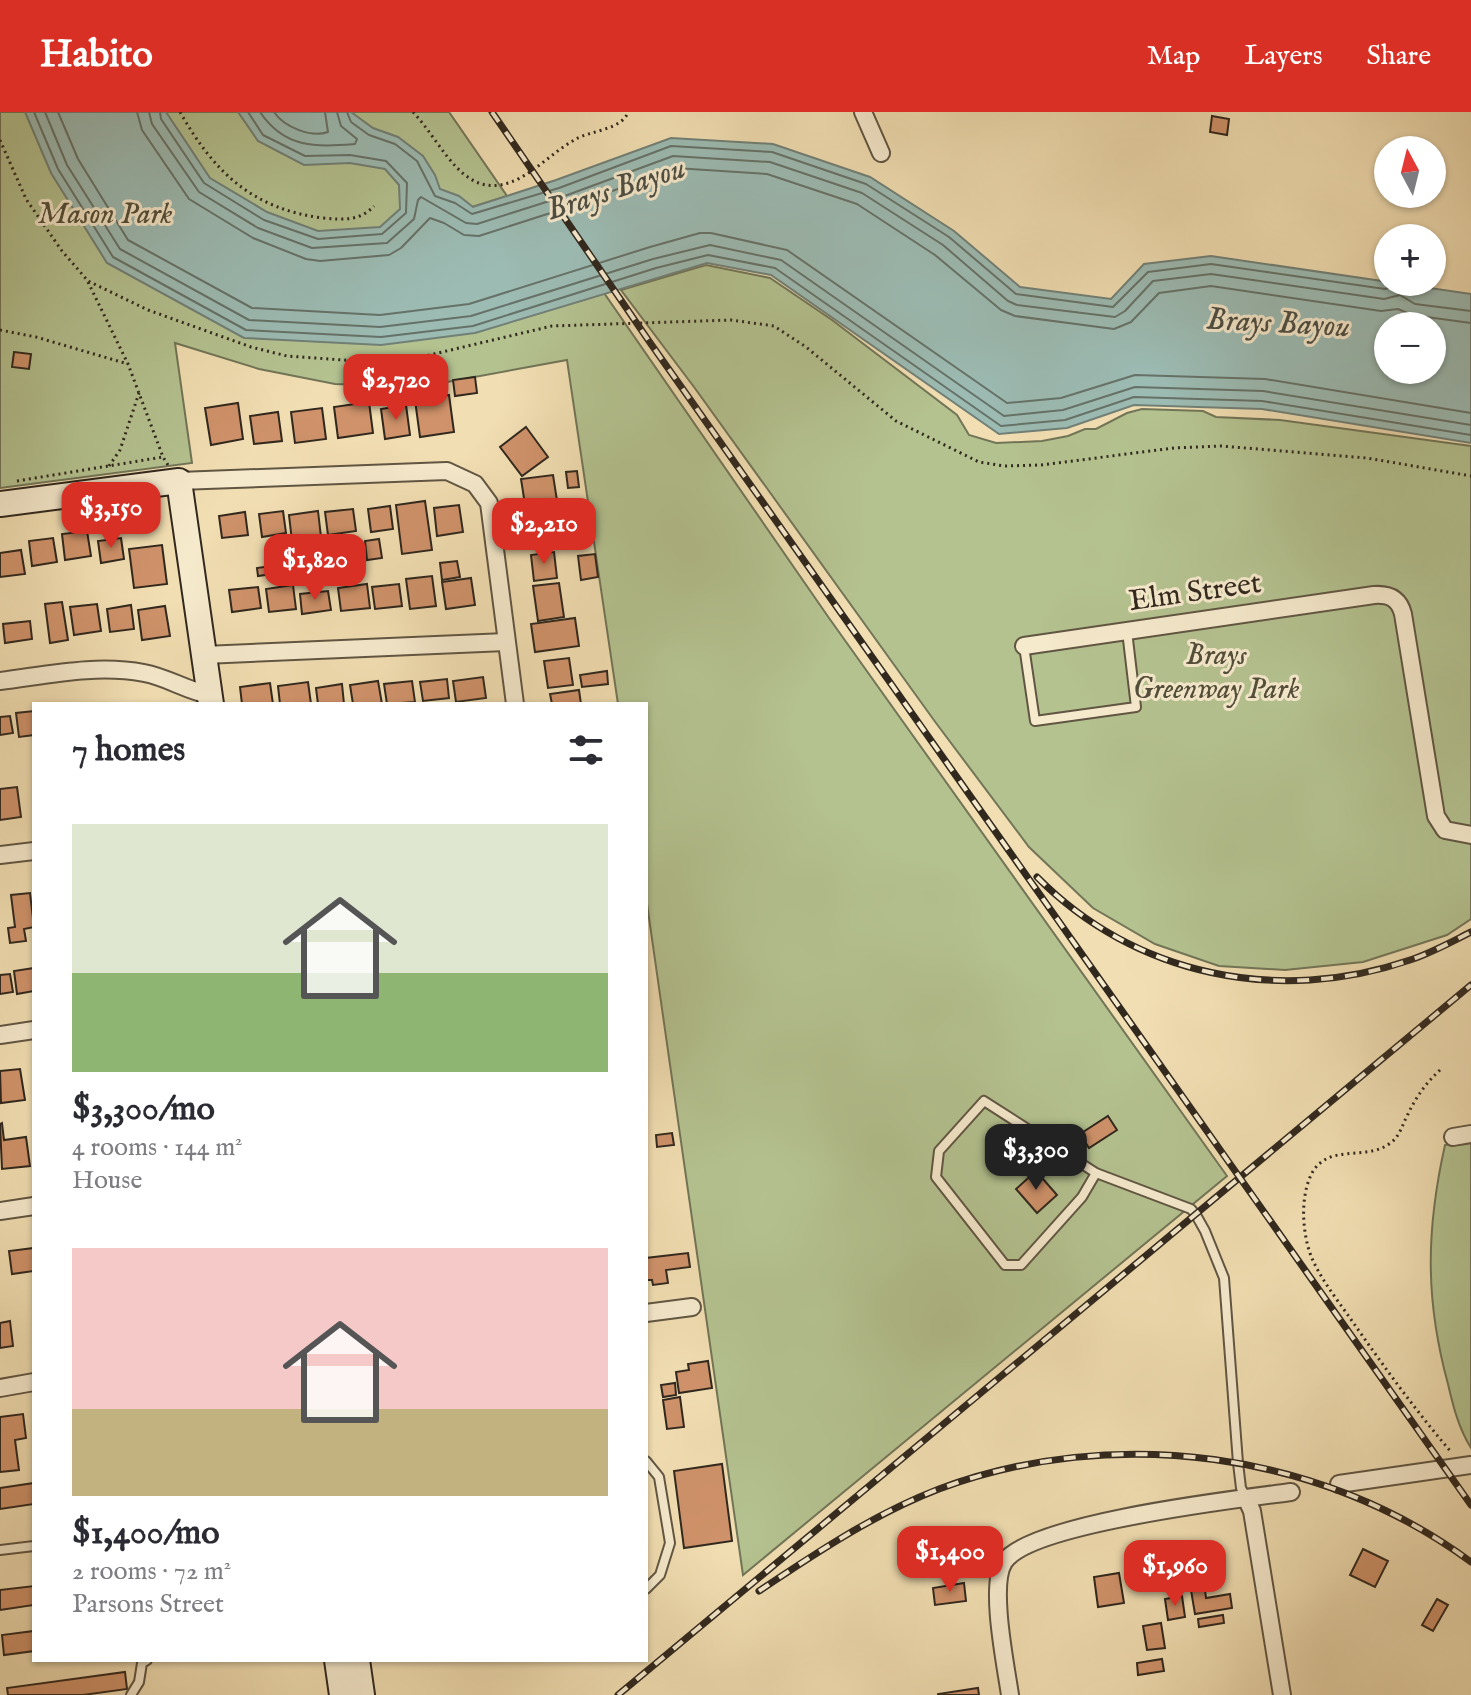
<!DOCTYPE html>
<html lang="en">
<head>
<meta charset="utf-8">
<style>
  :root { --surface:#fff; --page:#f2f2f3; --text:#2b2b33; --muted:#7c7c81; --accent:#d93025 }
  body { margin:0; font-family:"IM FELL English",serif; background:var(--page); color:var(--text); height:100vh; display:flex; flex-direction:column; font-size:30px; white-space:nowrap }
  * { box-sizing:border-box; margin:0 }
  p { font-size:26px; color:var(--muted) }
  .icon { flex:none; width:44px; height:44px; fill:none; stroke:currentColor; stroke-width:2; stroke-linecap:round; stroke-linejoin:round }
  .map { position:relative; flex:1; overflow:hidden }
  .drawer { position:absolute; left:32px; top:590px; width:616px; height:960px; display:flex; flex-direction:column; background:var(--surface); border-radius:0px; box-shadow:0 2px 6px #0004 }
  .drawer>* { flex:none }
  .needle { width:52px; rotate:353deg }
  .tools { position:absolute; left:1374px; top:24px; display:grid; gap:16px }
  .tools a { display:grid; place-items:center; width:72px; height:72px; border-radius:50%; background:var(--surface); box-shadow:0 2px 6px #0004; font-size:40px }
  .price { position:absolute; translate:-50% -68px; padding:0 18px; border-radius:16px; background:var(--accent); color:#fff; font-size:26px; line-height:52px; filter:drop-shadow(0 2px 4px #0008) }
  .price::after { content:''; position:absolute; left:50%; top:48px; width:24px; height:18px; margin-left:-12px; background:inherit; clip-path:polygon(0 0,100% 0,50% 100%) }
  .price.selected { background:#222; color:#fff }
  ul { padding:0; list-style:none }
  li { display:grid; align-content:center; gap:16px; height:424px; padding:0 40px }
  li span { display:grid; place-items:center; height:248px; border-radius:0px; color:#555 }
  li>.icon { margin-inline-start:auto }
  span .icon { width:144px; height:144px; fill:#fffc; stroke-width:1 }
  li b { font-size:34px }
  h2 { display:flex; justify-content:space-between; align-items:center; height:96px; padding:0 40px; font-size:34px }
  header { display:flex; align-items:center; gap:48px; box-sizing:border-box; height:112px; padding:0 40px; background:var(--accent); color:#fff }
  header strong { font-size:38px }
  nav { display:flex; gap:44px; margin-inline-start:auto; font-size:28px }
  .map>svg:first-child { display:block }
</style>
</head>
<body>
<header>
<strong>Habito</strong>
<nav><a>Map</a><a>Layers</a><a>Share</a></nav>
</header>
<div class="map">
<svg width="1471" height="1583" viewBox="0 0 1471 1583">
  <rect width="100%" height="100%" fill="#f1deb2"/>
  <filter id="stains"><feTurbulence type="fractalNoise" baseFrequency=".0025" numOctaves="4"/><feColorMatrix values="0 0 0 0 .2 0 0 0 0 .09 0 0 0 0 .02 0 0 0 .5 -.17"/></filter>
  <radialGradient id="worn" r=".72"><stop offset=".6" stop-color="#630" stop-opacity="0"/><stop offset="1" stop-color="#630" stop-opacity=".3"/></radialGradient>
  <g fill="#b4c290" stroke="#727557" stroke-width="2">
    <polygon points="0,0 449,0 507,84 418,112 577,190 604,181 829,506 1227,1064 743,1463 646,785 646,592 618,592 567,248 420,275 335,272 259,257 175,231 192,351 0,376"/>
    <polygon points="706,153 770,166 832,208 957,303 969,323 996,331 1042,329 1068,324 1085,317 1096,317 1127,301 1142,297 1203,299 1216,305 1280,308 1471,334 1471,807 1447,823 1363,850 1285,858 1219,854 1155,832 1093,796 1029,735 936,611 694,275 621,178"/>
    <path d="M1471,1030v306c-12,-19 -18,-42 -23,-64 -23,-84 -22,-154 -3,-239z"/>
  </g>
  <path fill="#9cbbb3" stroke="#718077" stroke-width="2" fill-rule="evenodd" d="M25,0h141l44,66 57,34 51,19 62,-4 20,-18 -1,-24 -14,-16 -35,-6 -46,2 -46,-24 -20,-29h113l22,16 25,9 25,19 12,19 5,14 19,7 14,11 83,-27 115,-42 102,6 97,33 84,54 66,56 91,12 33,-35 67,-8 260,38v149l-209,-34 -128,-4 -67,23 -68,6 -228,-159 -64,-12 -232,70 -94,12 -137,-7 -137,-75 -56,-90zM1388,214h44v44h-44z"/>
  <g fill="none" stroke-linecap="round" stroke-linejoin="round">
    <g stroke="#667268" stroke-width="2">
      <polyline points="34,0 58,57 113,145 246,218 381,225 473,214 656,156 708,143 775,156 1001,314 1065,308 1134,285 1262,289 1471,323"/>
      <polyline points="45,0 67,53 120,137 249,208 380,215 471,204 653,147 710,133 781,148 1004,304 1063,298 1135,275 1263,279 1471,313"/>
      <polyline points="58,0 78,47 128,128 252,196 380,203 469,192 650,135 700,121 711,121 787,138 1007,291 1061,286 1135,263 1265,267 1471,301"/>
      <polyline points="137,0 142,18 189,87 253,126 306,147 320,149 389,143 401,136 430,106 444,111 464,123 479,124 566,96 675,56 767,62 857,92 935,143 1001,198 1015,204 1114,217 1131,210 1159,181 1211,174 1381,199 1398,197 1412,203 1471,211"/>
      <polyline points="149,0 152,12 199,80 258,116 312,136 387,131 414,107 418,88 421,85 466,111 477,112 562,85 673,44 770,50 862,81 943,133 1008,189 1017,193 1115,205 1125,199 1153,169 1211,162 1384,187 1400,183 1415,192 1471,199"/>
      <polyline points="160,0 161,7 204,71 264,108 318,127 382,122 406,101 407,71 386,49 350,43 305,44 263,23 248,0"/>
      <path d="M260,0c25,37 56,35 95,32l2,-5 -16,-13 -4,-14"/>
      <path d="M274,0c10,15 37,26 54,20l-3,-20"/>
      <polyline points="347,0 351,10 369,23 395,32 417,49 435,84 455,91 472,102 559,76 671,34 772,40 866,72 949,125 1016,182 1113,195 1148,160 1211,152 1385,177 1392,175 1396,170"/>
    </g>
  </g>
  <g fill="#cf926a" stroke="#31281e" stroke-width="2">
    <polygon points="1212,4 1229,7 1227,23 1210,20"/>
    <polygon points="14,240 31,242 29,257 12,255"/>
    <polygon points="475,265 477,281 455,284 453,268"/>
    <polygon points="449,283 454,320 420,325 415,288"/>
    <polygon points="369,290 373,321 338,326 334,295"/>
    <polygon points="238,291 243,327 211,333 205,296"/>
    <polygon points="406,293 410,323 385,327 381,297"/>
    <polygon points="322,296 326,327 295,331 291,300"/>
    <polygon points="278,300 282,329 254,332 250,304"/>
    <polygon points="526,315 548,345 522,364 500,335"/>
    <polygon points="577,359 579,375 568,376 566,360"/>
    <polygon points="553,363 558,395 526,399 521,367"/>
    <polygon points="425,389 432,438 402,442 396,393"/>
    <polygon points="459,393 463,420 437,424 434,396"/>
    <polygon points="390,394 393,417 371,420 368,397"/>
    <polygon points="353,397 356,419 328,423 325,400"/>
    <polygon points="283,399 286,421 262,425 259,402"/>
    <polygon points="318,399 321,425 292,429 289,403"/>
    <polygon points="245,400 248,423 222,426 219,404"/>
    <polygon points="554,404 558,427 528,432 525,408"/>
    <polygon points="585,409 587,428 573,430 571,411"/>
    <polygon points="87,419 91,444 65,448 62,422"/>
    <polygon points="53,426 57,450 32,454 29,429"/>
    <polygon points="121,426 124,447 101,451 98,429"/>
    <polygon points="379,427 382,446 367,448 365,429"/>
    <polygon points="162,433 167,472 134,476 129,437"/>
    <polygon points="21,438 25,462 0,465 0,441"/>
    <polygon points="554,440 557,466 534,469 531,443"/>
    <polygon points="595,442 598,465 581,468 578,444"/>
    <polygon points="457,449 460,465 442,468 440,451"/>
    <polygon points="292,451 293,459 258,464 257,456"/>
    <polygon points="432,464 436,494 410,497 406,467"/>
    <polygon points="471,466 475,493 446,497 442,470"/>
    <polygon points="559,471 564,505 538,509 533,474"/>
    <polygon points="367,472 370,496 341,499 338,476"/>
    <polygon points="399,472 402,494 375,497 372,475"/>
    <polygon points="293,473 296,497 269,500 266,477"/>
    <polygon points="258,475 261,496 232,500 229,478"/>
    <polygon points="328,479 331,498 302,502 300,482"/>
    <polygon points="62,490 68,528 50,531 45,492"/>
    <polygon points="97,492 101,519 74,523 70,495"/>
    <polygon points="131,493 134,517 110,520 107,497"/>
    <polygon points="165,494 170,524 142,528 138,498"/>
    <polygon points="575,506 579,534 535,540 531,512"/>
    <polygon points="30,509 32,527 5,531 3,512"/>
    <polygon points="569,546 573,573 548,576 544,549"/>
    <polygon points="607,559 608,572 582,575 580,563"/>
    <polygon points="483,565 486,586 456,590 453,569"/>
    <polygon points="447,567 449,586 423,589 420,570"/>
    <polygon points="378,569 382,592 353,592 350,573"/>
    <polygon points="412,569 415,590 387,592 384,572"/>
    <polygon points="308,570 311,592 280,592 278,574"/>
    <polygon points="270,571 273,592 242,592 240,575"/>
    <polygon points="342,572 344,592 318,592 316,576"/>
    <polygon points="579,578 581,592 552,592 550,582"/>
    <polygon points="34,599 34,623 19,625 16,601"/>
    <polygon points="10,604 13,621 0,623 0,605"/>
    <polygon points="17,675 21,705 0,708 0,677"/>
    <polygon points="30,781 34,815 24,817 26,829 10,831 8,816 15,815 11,783"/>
    <polygon points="34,856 34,879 17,882 14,859"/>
    <polygon points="10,862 13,880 0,882 0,863"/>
    <polygon points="20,957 25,988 1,991 0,959"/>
    <polygon points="1108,1004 1117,1018 1089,1036 1080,1022"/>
    <polygon points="2,1011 4,1028 26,1025 30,1054 2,1057 0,1012"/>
    <polygon points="672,1021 674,1033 657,1035 656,1023"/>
    <polygon points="1036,1059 1057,1083 1037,1101 1016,1077"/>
    <polygon points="34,1136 34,1159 12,1162 9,1139"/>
    <polygon points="688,1141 690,1155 666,1158 668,1171 653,1173 652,1168 646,1168 646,1146"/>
    <polygon points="10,1209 13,1234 0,1236 0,1211"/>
    <polygon points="708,1249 712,1276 679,1281 676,1260 689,1258 688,1252"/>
    <polygon points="675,1271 676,1283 663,1285 661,1273"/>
    <polygon points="680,1285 684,1315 667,1317 663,1288"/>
    <polygon points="23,1302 26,1326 15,1328 19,1358 0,1360 0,1305"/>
    <polygon points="722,1352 732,1429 684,1436 674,1359"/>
    <polygon points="34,1371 34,1392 0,1397 0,1376"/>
    <polygon points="1363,1437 1388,1449 1375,1475 1350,1463"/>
    <polygon points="1119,1461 1124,1491 1098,1495 1094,1465"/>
    <polygon points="1204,1470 1206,1486 1230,1482 1232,1496 1195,1502 1190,1472"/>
    <polygon points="964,1471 966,1489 935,1493 933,1476"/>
    <polygon points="34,1474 34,1493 0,1498 0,1478"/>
    <polygon points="1182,1484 1185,1505 1168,1508 1165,1487"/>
    <polygon points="1437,1487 1448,1493 1433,1519 1422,1513"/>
    <polygon points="1223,1503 1224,1511 1199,1515 1198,1507"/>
    <polygon points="1161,1511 1165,1536 1147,1538 1143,1514"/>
    <polygon points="34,1519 34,1539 4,1543 2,1523"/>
    <polygon points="1162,1547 1164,1559 1138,1563 1137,1551"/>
    <polygon points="125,1560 127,1577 83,1583 8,1583 7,1576"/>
    <polygon points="978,1576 979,1583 938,1583 938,1582"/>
  </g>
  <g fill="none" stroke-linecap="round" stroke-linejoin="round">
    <defs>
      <g id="lane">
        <polyline points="1024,534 1035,609 1136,595 1127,519"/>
        <polyline points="1096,1061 1082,1085 1021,1153 1005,1153 936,1065 939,1039 984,989 1096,1061 1191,1097 1196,1103 1205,1119 1224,1166 1238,1351 1241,1376 1246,1385"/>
        <polyline points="646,1349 659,1365 670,1431 660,1463 646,1477"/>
        <polyline points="0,1438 34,1434"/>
        <polyline points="131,1583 139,1570 142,1551 147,1548"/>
      </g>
      <g id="street">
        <polyline points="863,0 881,41"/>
        <polyline points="179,369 447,359 475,372 489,391 515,592"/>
        <path d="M1024,534l350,-51c15,-1 25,3 29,19l33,202 9,14 26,5"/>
        <polyline points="204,543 506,530"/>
        <path d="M0,569c48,-6 96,-17 144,-8 23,4 43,18 66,22"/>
        <polyline points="0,743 34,739"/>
        <polyline points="0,923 34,918"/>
        <polyline points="1453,1025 1471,1022"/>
        <polyline points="0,1099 34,1094"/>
        <polyline points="646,1201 692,1195"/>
        <polyline points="0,1276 34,1270"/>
        <polyline points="1339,1372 1471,1353"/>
        <polyline points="1246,1386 1252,1399 1282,1583"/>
        <path d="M1010,1583c-4,-28 -21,-110 -6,-133 26,-39 234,-63 287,-70"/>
      </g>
      <g id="secondary">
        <polyline points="0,392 179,369 211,592"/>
        <polyline points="337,1548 342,1583"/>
        <polyline points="357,1548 362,1583"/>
      </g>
    </defs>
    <use href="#lane" stroke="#615643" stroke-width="12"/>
    <use href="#street" stroke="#615643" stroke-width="20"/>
    <use href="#secondary" stroke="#31281e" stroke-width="28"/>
    <g stroke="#31281e" stroke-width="3" stroke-dasharray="2 4" stroke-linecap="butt">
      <path d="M180,0c34,60 72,97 143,106 21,2 37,3 51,-12"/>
      <path d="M413,0c32,34 52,95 107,66 20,-11 36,-28 56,-39 14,-8 47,-10 52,-27"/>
      <polyline points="0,28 26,87 62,139 88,169 148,198 251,235 287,244 371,250 417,246 552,214 731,208 774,214 806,235 896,309 979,350 1004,354 1041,353 1174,336 1221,334 1367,346 1471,364"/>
      <polyline points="88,170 128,252 163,345 168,353"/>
      <polyline points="0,218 36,225 128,252"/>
      <polyline points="109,354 120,338 139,281"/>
      <polyline points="17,369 163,345"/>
      <path d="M1440,958c-14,13 -24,27 -32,44 -6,11 -8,23 -19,30 -24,17 -60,-1 -77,29 -12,23 -10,59 -1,83 9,22 25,42 39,62 32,46 65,92 102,135"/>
    </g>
    <use href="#lane" stroke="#f6eacd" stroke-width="8"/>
    <use href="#street" stroke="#f6eacd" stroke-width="16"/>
    <use href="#secondary" stroke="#f6eacd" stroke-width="24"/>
    <defs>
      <g id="rail">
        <polyline points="492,0 651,232 1471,1393"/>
        <path d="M1037,765c98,99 242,128 373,83 21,-7 41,-18 61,-28"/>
        <path d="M759,1479c57,-38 115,-77 180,-102 174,-65 382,-38 532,73"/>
        <polyline points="618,1583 1471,873"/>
      </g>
    </defs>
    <use href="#rail" stroke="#31281e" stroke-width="7"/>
    <use href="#rail" stroke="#f6eacd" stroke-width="4" stroke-dasharray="12" stroke-linecap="butt"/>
  </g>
  <g text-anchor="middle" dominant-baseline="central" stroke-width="6" stroke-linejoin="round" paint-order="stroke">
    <g font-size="30" font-style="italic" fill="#524e3a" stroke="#f6eacd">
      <text x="105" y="103">Mason Park</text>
      <text x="1216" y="544">Brays<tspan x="1216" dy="34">Greenway Park</tspan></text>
    </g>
    <g font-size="30" fill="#31281e" stroke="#f6eacd">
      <text transform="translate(1195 481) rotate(-8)">Elm Street</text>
    </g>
    <g font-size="32" font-style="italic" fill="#4c4d43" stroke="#f6eacd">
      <text transform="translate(616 78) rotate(-18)">Brays Bayou</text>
      <text transform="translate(1278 212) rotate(3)">Brays Bayou</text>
    </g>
  </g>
  <rect width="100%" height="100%" filter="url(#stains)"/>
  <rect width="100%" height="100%" fill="url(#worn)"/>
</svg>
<div class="tools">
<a><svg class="needle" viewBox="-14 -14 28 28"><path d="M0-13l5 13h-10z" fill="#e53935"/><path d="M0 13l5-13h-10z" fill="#7c7c81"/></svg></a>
<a>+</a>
<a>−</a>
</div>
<b class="price" style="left:396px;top:310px">$2,720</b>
<b class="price" style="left:111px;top:438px">$3,150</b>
<b class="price" style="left:544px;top:454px">$2,210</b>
<b class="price" style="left:315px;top:490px">$1,820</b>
<b class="price selected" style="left:1036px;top:1080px">$3,300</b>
<b class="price" style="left:950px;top:1482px">$1,400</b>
<b class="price" style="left:1175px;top:1496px">$1,960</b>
<section class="drawer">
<h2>7 homes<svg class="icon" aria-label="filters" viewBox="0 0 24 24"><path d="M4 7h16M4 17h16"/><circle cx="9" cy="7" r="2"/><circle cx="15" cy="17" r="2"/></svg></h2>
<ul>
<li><span style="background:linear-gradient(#dfe7d0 60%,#8fb573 0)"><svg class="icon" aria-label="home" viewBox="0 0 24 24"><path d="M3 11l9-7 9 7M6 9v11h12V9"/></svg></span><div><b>$3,300/mo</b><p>4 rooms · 144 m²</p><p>House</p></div></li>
<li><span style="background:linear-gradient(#f6c9c9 65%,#c2b280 0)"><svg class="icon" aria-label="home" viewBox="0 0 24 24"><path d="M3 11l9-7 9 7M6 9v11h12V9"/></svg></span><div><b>$1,400/mo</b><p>2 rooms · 72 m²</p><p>Parsons Street</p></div></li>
</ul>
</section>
</div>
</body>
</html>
